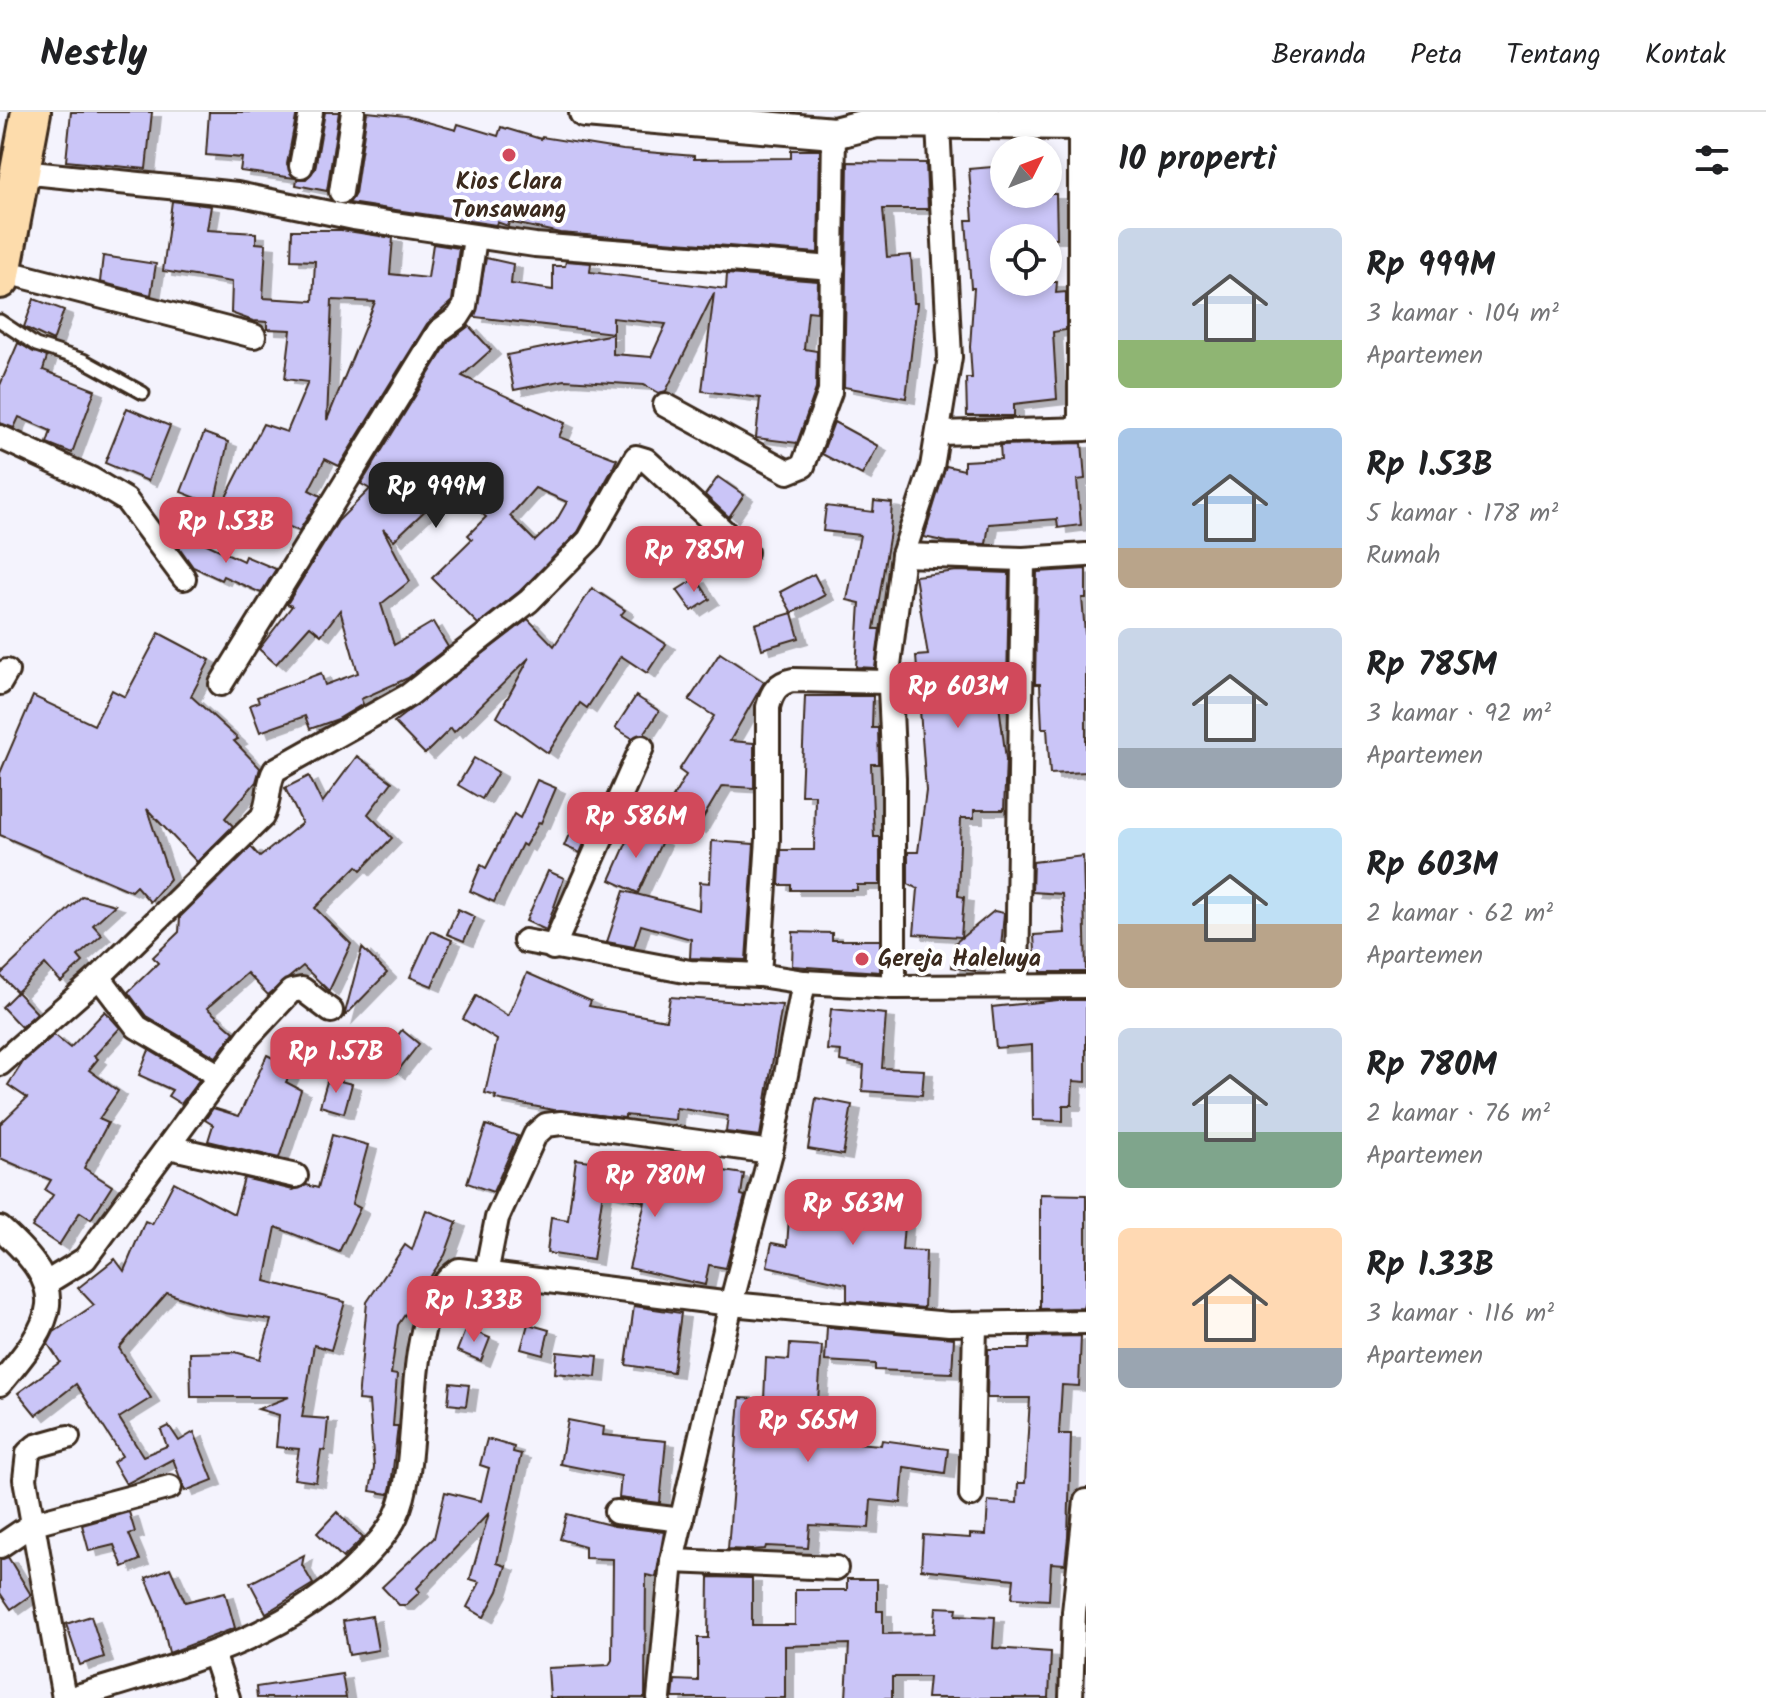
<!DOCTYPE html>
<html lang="id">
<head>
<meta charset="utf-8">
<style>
  :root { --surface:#fff; --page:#f2f2f2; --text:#202124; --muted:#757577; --line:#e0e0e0; --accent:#d1495b }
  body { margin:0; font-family:Kalam,sans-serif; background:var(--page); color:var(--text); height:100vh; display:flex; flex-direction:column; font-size:30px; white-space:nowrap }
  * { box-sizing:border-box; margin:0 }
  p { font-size:26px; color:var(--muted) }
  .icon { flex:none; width:44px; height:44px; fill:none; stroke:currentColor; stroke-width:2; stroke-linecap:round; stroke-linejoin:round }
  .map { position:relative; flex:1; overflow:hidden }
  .side { display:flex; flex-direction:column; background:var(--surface); width:680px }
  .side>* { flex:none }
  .needle { width:52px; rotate:48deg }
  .fabs { position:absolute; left:990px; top:24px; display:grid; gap:16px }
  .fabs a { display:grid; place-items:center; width:72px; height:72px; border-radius:50%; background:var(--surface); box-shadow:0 4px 12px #0003; font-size:40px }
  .price { position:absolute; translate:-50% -68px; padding:0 18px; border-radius:16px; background:var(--accent); color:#fff; font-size:26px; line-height:52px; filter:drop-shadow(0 2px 4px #0008) }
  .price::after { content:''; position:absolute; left:50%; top:48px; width:24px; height:18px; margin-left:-12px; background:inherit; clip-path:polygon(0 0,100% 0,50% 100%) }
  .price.current { background:#222; color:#fff }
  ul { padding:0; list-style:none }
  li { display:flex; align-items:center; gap:24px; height:200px; padding:0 32px }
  li span { display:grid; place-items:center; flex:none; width:224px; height:160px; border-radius:12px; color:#555 }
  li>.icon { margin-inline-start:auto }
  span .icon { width:96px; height:96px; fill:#fffc; stroke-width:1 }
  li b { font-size:34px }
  h2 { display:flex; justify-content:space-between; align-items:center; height:96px; padding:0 32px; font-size:34px }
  header { display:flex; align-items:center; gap:48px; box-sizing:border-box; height:112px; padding:0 40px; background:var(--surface); border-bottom:2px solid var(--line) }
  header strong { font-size:38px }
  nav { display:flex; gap:44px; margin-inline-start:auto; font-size:28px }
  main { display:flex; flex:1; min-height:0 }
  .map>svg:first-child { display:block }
</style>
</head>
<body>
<header>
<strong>Nestly</strong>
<nav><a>Beranda</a><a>Peta</a><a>Tentang</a><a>Kontak</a></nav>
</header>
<main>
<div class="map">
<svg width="1086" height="1586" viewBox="0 0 1086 1586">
  <defs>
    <filter id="shadow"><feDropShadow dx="9" dy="5" stdDeviation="0" flood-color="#0004"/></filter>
  </defs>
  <rect width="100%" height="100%" fill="#f4f3fd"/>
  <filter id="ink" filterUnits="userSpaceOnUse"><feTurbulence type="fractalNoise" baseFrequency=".0125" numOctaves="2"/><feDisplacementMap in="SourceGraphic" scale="16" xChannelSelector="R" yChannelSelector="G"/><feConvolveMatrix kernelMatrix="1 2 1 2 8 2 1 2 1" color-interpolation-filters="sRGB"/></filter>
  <g filter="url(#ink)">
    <g fill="#cac5f7" stroke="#3b2a1e" stroke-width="2" fill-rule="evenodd" filter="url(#shadow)">
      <polygon points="71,0 152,0 146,57 66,49"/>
      <polygon points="209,0 297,0 287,52 295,66 240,59 242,46 206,43"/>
      <polygon points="325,0 339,0 327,79 296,73 297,67 306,67 315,57"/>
      <polygon points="367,0 406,4 456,18 458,12 498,24 501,15 541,27 542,25 623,38 694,44 694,47 791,46 791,38 820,38 818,141 560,121 509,110 508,114 497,110 496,113 349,91 355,82"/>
      <polygon points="848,50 926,51 928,97 883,97 887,145 911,143 914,191 917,191 906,286 844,275"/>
      <polygon points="1004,54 1004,82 1056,82 1057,126 1004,126 1004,170 1057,170 1056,181 1066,180 1066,218 1053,220 1057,287 1014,292 1014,304 967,304 966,266 972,266 970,235 974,176 971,176 966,108 973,108 969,57"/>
      <path d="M172,89l39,5 -4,24 49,3v10l10,1 -3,54 50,3 2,-40 -24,-1 1,-30h49l52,8 -3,36 38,4 5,-34 26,4 -7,53 -25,23 -88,142 -14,-7 -16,31 12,6 -22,35 -74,-32 38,-75 24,8 21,-50 -23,-3 6,-49 -24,-1v-7l-14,-1 -22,-8 1,-31 -69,-11zM332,188l43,2 -48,118z"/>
      <polygon points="103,144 156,152 151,183 100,170"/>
      <polygon points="486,146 513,152 511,172 553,178 553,154 565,154 566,149 591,151 590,160 726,177 727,162 818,169 817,200 808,199 804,237 817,239 816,277 797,331 756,326 760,286 702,279 714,181 666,279 659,281 644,273 565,268 514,278 507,243 613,222 613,242 651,245 666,212 613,206 613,221 475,205"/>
      <polygon points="34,187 64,198 53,229 24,215"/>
      <path d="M469,214l22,24 -29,26 103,47 -6,14 58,22 -4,9 -35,64 -58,59 -42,33 -46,-46 40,-39 -4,-4 18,-18 -35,-31 -57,54 -11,-11 27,52 -29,23 13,41 39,-23 15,25 -40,31 -47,21 2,5 -25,15 -28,10 -5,-13 -45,16 -10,-27 9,-3 -2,-5 64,-24 4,12 33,-12 -18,-63 -19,25 -11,-9 -34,38 -17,-15 33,-43 -5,-2 51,-83 32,-32 -9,-5 88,-143zM535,376l32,14 -11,19 -21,20 -25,-25z"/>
      <polygon points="18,231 47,245 43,258 95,278 72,341 47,331 51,319 19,305 14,316 0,311 0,273"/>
      <polygon points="127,296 170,314 148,369 105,351"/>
      <polygon points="834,310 878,334 862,363 822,342"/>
      <polygon points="204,321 228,330 214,393 181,380"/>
      <polygon points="1082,331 1085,367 1077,368 1081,413 1058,416 1057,407 989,412 986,432 947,430 924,425 946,354 964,358 964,349 1001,347 1000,333"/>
      <polygon points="718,365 744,383 729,405 705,383"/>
      <polygon points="874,389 892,391 890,420 874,517 880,517 875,556 856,555 860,491 847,488 860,423 823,419 826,394 873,400"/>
      <polygon points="185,422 243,449 245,444 276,457 261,481 223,464 221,468 193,455 179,435"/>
      <polygon points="1086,457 1086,486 1082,486 1086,533 1086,660 1050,662 1047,616 1042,616 1040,572 1035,572 1037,460"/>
      <polygon points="957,459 1009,461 1007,576 997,577 1006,647 1004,698 974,698 974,706 961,706 958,784 964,785 961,825 914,822 918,777 908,772 908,740 918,740 926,679 916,544 928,543 915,464"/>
      <polygon points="814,462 825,483 792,501 780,480"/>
      <polygon points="696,466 710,487 692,499 677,478"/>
      <polygon points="592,476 625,498 621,503 666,532 647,561 621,544 587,596 580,591 548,641 497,605 530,545 454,620 451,616 425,642 394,610 528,507 554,534"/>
      <polygon points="792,501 799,526 762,537 755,512"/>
      <polygon points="159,521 210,548 191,584 238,627 234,629 260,656 256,670 225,706 233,714 197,750 147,697 170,767 150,790 136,774 131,779 0,723 0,661 33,584 94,613 112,578 125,585"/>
      <polygon points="720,541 764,570 730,629 754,631 754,676 722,674 697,716 666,697 686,663 679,658 714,604 689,588"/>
      <polygon points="636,584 659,599 644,622 632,626 615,616"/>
      <polygon points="805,584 873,584 872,616 878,616 879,652 871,652 874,725 880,725 880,773 857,773 857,778 791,778 791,773 779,773 781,738 814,738 815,683 801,683"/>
      <polygon points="357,644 392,670 368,702 392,726 361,758 357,754 315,796 351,832 329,879 303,854 268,883 247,861 207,896 234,920 216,945 146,904 128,880 158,851 153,845 179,820 180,805 251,735 260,745 302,711 285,676 309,664 322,691"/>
      <polygon points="474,646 498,660 482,687 458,673"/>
      <polygon points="537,668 556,676 541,711 539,710 525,734 522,732 494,790 470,779 481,753 486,756 514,702 520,706"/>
      <polygon points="575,708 591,716 580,741 564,734"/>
      <polygon points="633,716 662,729 638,781 610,768"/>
      <polygon points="712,729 754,732 746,848 690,846 691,827 641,813 634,835 607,830 624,779 699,798 700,770 710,771"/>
      <polygon points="1083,744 1086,860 1041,860 1041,855 1036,855 1034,823 1065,821 1062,782 1032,780 1033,750"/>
      <polygon points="548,759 564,766 546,818 526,809"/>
      <polygon points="82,784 115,793 93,813 102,823 78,844 83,850 61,870 45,852 17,880 0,863"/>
      <polygon points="458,797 475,805 464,829 447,822"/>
      <polygon points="994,799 1004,801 1000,848 978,844 975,859 951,855 955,831"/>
      <polygon points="431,819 452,828 432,874 410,865"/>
      <polygon points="793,820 832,821 832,828 880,828 880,860 792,854"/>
      <polygon points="362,836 387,861 344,905"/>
      <polygon points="527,861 591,889 589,894 666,908 670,885 782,893 760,1024 726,1020 728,1004 676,996 675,1008 625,1003 625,1006 554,998 495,987 496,984 485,981 497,928 463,907 476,884 508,904"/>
      <polygon points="17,880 37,901 21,915 2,895"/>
      <polygon points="1058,888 1086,888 1086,970 1073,969 1072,993 1063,993 1063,1009 1033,1008 1032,933 996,936 992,895"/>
      <polygon points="831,897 886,902 882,956 924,958 922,983 862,979 864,953 840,949 841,939 827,938"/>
      <polygon points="105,899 120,916 94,944 98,947 89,958 118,979 99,1007 108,1011 84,1056 112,1074 91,1107 80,1100 59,1133 32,1115 53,1083 45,1078 51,1068 0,1046 0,1012 27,986 8,973 23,950 54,923 70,936"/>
      <polygon points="402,918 419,932 396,961 379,947"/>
      <polygon points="149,938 199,968 181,992 168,984 172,978 139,963"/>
      <polygon points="267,943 293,956 286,970 301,978 279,1046 208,1029 213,1013 205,1008 213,996 239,1004"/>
      <polygon points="328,966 352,972 344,1001 320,994"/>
      <polygon points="816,986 852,993 843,1043 808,1037"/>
      <polygon points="486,1013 518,1024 493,1080 467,1071"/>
      <polygon points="332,1023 368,1033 352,1092 360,1096 339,1140 276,1115 265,1169 345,1190 331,1238 314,1233 302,1305 328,1307 325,1339 321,1338 316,1370 294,1367 299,1337 276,1335 279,1303 258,1297 289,1285 191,1285 190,1241 235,1240 260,1247 271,1208 225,1201 167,1181 119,1236 151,1286 119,1306 143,1344 167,1334 161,1318 169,1314 179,1329 194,1320 213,1368 185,1379 173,1347 126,1372 113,1350 122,1344 76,1272 36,1303 18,1281 60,1250 48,1232 54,1220 94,1193 78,1176 115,1147 124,1159 145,1109 152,1112 174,1070 234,1102 244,1066 293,1078 307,1073 318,1076"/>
      <polygon points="576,1047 620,1053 621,1048 658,1057 656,1066 714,1077 717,1058 744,1062 741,1083 745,1084 726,1156 709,1153 705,1173 629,1156 645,1090 603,1079 593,1148 547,1141 551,1105 568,1108"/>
      <polygon points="807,1071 877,1081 876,1091 885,1092 884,1098 905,1100 902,1138 926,1139 924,1196 847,1189 847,1172 767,1154 772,1131 787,1134 790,1092 805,1093"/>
      <polygon points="1040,1082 1086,1083 1086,1187 1083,1196 1040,1197"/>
      <polygon points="426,1098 457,1110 445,1143 398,1213 391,1262 397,1263 393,1314 398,1314 391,1374 389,1382 370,1379 374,1356 369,1289 358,1288 367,1190 405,1133 412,1138"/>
      <polygon points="634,1194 681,1201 673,1260 626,1253"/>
      <polygon points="528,1212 549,1218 543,1243 521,1237"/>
      <polygon points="827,1215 954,1226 952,1261 875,1258 875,1252 825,1249"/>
      <polygon points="466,1216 490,1226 481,1249 457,1239"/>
      <polygon points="1081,1224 1079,1274 1062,1273 1059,1322 1071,1322 1068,1425 1065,1452 1051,1451 1049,1488 1012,1486 1014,1467 921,1457 923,1423 970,1426 970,1422 986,1423 988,1389 1017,1391 1018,1371 1025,1371 1030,1286 987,1286 988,1237 1029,1237 1030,1225"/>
      <polygon points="790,1232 822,1234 815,1328 881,1333 882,1328 948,1337 945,1361 904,1355 901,1391 871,1388 869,1416 810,1413 808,1436 766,1434 765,1437 751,1438 728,1437 740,1286 764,1287 766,1246 789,1248"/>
      <polygon points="557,1240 598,1244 596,1265 555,1261"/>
      <polygon points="450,1271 469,1273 466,1294 448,1292"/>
      <polygon points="568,1308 604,1315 603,1323 666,1329 660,1391 619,1386 621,1364 560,1352"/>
      <polygon points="487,1327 514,1335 513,1340 521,1342 497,1451 506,1454 498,1479 484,1505 467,1495 480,1470 470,1467 489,1401 417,1476 420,1480 406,1493 399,1493 382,1475 434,1426 445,1380 481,1389 489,1356 480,1353"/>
      <polygon points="129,1400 135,1420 129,1422 140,1448 123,1455 114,1433 89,1439 82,1413"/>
      <polygon points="337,1400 363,1426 343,1446 317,1421"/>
      <polygon points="567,1402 614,1414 664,1420 656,1465 646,1463 645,1586 550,1586 548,1556 609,1553 612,1548 613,1447 585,1446 585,1434 560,1427"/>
      <polygon points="304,1443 302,1453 313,1472 266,1501 250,1471"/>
      <polygon points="8,1445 31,1483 11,1497 0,1481 0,1448"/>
      <polygon points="170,1456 185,1490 225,1480 235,1516 169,1541 159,1497 146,1466"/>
      <polygon points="709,1465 752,1466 752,1513 795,1513 795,1478 847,1478 847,1467 877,1467 877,1499 883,1499 883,1522 934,1521 936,1495 957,1496 956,1503 995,1505 993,1536 1051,1540 1049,1586 927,1586 929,1565 892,1565 892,1586 846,1586 849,1532 785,1534 785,1586 673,1586 675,1568 698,1569 698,1526 708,1526"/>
      <polygon points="91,1504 104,1545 80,1553 66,1512"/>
      <polygon points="372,1504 378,1538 349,1543 343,1509"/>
      <polygon points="342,1562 346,1586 257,1586 256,1575"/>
    </g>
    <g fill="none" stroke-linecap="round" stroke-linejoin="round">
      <defs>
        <polyline id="lane" points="0,209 36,233 83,248 143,281"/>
        <g id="street">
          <polyline points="301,54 311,0"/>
          <polyline points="22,60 237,82 354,106 535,133 833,156"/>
          <polyline points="341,80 353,0"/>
          <polyline points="3,159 254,224"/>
          <polyline points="665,293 788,360 803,354 830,280 834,21"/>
          <polyline points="1080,317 1080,0"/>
          <polyline points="939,321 1086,317"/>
          <polyline points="0,325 91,367 126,388 184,466"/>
          <polyline points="903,443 1023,447 1086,443"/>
          <polyline points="0,571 7,559"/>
          <polyline points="221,572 439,219 458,205 465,194 475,126"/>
          <polyline points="525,829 690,860 759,863 804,870 894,875 1086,874"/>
          <polyline points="553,836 642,635"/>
          <path d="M759,863l9,-136v-132c4,-16 10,-24 25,-27l96,2"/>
          <polyline points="99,865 137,915 220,964"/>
          <polyline points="1017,874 1023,447"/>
          <polyline points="894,875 894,666 889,553 903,443 932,355 950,245 938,13"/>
          <path d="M0,952l99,-87 163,-160c9,-16 4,-32 13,-47l134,-75 120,-94 60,-61 47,-83 10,3 100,92"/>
          <polyline points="169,1035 296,1064"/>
          <path d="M0,1116c72,64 56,89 0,156"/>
          <polyline points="486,1162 497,1106 535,1023 546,1013 561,1011 771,1040"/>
          <polyline points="46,1171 85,1147 249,924 291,879 302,877 331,899"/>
          <polyline points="971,1383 975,1214"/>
          <polyline points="616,1400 682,1408"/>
          <polyline points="0,1434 34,1411 170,1375"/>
          <polyline points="672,1449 836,1456"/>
          <polyline points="213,1541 228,1586"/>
          <polyline points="64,1586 25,1367 28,1341 36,1334 68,1325"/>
          <path d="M71,1586c103,-32 217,-58 292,-139 12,-13 25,-26 33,-43 30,-62 0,-204 63,-246l272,34 218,20 137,-2"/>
          <polyline points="659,1586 672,1449 731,1192 771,1040 804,870"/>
          <polyline points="1071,1586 1074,1500 1086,1389"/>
        </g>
        <polyline id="secondary" points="585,0 834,21 877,10 1086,12"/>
        <polyline id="highway" points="0,167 31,0"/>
      </defs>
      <use href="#lane" stroke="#3b2a1e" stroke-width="17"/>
      <use href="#street" stroke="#3b2a1e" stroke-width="28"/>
      <use href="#secondary" stroke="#3b2a1e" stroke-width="36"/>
      <use href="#highway" stroke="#3b2a1e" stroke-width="44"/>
      <use href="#lane" stroke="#fff" stroke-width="11"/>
      <use href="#street" stroke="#fff" stroke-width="22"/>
      <use href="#secondary" stroke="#fff" stroke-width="30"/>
      <use href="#highway" stroke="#fddcac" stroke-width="38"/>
    </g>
  </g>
  <g fill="#d1495b" stroke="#fff" stroke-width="3">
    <circle cx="509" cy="43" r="8"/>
    <circle cx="862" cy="847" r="8"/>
  </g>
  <g text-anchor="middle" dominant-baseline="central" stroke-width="8" stroke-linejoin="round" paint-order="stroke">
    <g font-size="24" font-weight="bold" fill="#3b2a1e" stroke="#fff">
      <text x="509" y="70">Kios Clara<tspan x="509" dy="28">Tonsawang</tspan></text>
      <text x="878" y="847" text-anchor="start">Gereja Haleluya</text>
    </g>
  </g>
</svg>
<div class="fabs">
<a><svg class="needle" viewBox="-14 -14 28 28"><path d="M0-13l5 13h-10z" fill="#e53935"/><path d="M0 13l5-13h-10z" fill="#757577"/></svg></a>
<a><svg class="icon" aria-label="locate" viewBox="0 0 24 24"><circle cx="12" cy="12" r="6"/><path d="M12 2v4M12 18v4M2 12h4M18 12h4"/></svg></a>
</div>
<b class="price current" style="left:436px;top:418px">Rp 999M</b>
<b class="price" style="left:226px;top:453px">Rp 1.53B</b>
<b class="price" style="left:694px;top:482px">Rp 785M</b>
<b class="price" style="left:958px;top:618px">Rp 603M</b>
<b class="price" style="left:636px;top:748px">Rp 586M</b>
<b class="price" style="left:336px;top:983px">Rp 1.57B</b>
<b class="price" style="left:655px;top:1107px">Rp 780M</b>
<b class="price" style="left:853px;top:1135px">Rp 563M</b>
<b class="price" style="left:474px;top:1232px">Rp 1.33B</b>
<b class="price" style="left:808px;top:1352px">Rp 565M</b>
</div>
<section class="side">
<h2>10 properti<svg class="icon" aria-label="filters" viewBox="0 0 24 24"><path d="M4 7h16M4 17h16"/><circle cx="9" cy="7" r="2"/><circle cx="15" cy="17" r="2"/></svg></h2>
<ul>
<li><span style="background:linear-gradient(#c9d6e8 70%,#8fb573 0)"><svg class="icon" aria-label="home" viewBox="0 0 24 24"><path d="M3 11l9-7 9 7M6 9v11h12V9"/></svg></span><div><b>Rp 999M</b><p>3 kamar · 104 m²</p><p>Apartemen</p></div></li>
<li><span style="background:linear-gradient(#a9c7e8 75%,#b9a48a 0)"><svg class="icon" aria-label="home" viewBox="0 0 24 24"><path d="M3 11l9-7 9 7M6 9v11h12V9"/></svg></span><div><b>Rp 1.53B</b><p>5 kamar · 178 m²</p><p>Rumah</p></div></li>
<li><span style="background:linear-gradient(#c9d6e8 75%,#9aa5b1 0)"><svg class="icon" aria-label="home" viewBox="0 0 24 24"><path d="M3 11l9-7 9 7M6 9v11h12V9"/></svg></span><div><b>Rp 785M</b><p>3 kamar · 92 m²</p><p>Apartemen</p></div></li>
<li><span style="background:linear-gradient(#bfe0f5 60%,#b9a48a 0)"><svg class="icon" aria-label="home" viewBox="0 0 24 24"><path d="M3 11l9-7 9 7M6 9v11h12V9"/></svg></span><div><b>Rp 603M</b><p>2 kamar · 62 m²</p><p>Apartemen</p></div></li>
<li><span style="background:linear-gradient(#c9d6e8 65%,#7fa58c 0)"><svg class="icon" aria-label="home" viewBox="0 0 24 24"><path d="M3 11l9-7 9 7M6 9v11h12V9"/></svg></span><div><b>Rp 780M</b><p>2 kamar · 76 m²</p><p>Apartemen</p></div></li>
<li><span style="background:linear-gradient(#ffd9b3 75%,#9aa5b1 0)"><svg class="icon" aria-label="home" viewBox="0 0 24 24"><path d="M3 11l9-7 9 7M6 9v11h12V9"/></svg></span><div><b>Rp 1.33B</b><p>3 kamar · 116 m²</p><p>Apartemen</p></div></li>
</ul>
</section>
</main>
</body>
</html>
